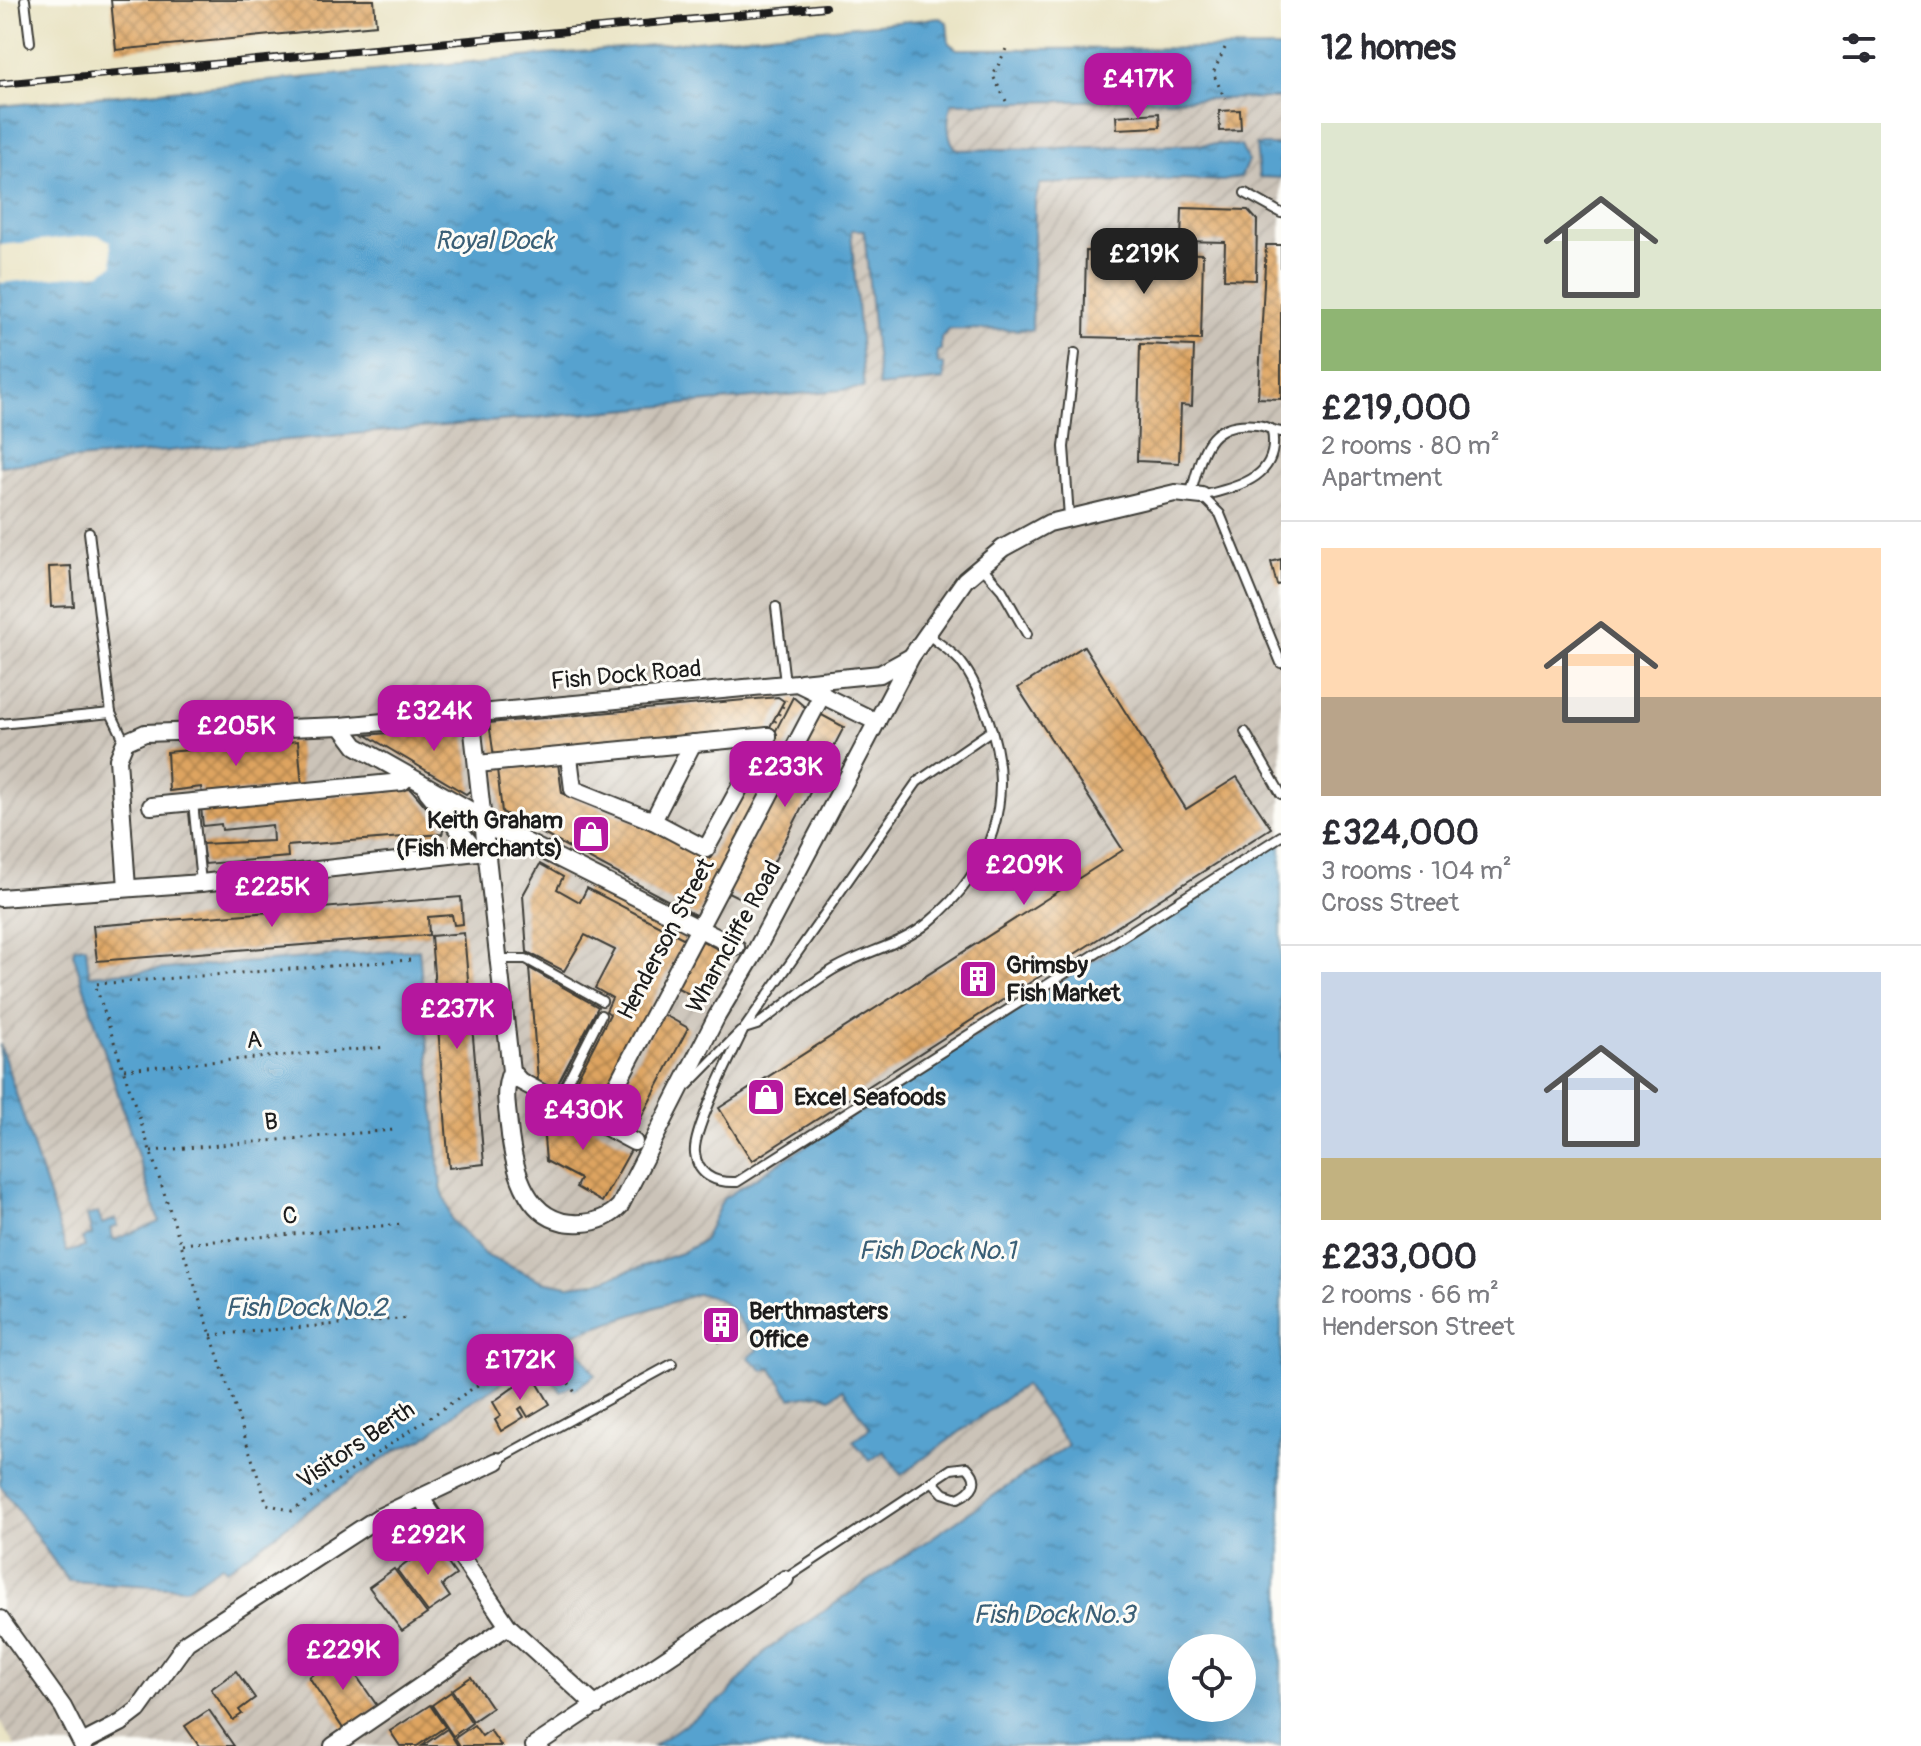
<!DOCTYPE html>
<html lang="en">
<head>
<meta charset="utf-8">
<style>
  :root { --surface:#fff; --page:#f7f7f7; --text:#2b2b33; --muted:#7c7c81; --line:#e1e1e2; --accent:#b5179e }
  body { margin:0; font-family:Pangolin,sans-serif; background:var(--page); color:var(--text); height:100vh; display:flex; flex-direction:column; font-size:30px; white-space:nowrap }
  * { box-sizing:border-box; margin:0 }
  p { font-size:26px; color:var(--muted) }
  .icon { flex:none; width:44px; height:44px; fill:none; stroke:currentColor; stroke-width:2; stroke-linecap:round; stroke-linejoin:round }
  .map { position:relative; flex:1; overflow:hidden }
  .panel { display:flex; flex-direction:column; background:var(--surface); width:640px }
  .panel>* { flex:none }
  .fabs { position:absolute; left:1168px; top:1634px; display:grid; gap:16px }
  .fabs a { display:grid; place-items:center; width:88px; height:88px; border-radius:50%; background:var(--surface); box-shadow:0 8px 32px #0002; font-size:40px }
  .price { position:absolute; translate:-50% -68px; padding:0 18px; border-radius:16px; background:var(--accent); color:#fff; font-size:26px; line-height:52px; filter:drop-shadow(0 2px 4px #0008) }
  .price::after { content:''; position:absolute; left:50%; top:48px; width:24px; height:18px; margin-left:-12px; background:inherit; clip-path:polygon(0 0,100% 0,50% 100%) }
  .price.selected { background:#222; color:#fff }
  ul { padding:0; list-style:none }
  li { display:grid; align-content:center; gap:16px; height:424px; padding:0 40px }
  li+li { border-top:2px solid var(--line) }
  li span { display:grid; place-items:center; height:248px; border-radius:0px; color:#555 }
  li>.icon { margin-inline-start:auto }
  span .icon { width:144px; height:144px; fill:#fffc; stroke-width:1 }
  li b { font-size:34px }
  h2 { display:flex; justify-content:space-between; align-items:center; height:96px; padding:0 40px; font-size:34px }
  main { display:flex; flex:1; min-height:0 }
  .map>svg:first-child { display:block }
</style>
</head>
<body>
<main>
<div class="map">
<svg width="1281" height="1746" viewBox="0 0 1281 1746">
  <defs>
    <pattern id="industrial-furrows" width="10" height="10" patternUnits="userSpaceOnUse" patternTransform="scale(2)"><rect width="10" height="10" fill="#cbc3b8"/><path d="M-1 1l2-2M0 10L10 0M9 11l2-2" fill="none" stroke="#aea79e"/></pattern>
    <pattern id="water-ripples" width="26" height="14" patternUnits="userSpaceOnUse" patternTransform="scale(2)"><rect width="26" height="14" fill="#57a2cf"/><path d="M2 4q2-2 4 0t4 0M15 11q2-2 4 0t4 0" fill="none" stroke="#4783a7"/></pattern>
    <pattern id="building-cross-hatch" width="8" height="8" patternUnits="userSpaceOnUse" patternTransform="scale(2)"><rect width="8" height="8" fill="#dea460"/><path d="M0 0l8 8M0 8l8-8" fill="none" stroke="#b3854e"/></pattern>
  </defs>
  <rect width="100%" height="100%" fill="#fdfcf7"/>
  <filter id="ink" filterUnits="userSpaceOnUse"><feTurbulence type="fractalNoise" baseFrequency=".0125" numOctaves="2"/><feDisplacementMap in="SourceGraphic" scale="16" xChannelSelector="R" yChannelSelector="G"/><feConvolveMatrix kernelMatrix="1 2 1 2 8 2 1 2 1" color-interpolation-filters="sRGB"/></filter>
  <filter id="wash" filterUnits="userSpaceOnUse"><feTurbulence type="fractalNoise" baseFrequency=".006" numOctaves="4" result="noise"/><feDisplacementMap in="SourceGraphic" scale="32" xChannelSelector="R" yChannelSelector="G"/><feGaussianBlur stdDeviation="1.8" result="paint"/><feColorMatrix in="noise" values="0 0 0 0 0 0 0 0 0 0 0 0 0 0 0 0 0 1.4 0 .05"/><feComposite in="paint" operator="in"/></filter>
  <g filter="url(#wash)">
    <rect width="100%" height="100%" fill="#e9e3c3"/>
    <g fill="url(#industrial-furrows)">
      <polygon points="1281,98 1281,145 1257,145 1259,177 1281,178 1281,840 723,1199 703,1241 681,1253 580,1285 542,1281 499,1264 473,1245 452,1220 438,1166 419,949 89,975 76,947 73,953 159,1222 114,1240 110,1229 87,1216 93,1235 85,1247 67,1253 0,1044 0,466 864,388 850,230 864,230 880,386 944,380 944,364 938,364 937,351 941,350 940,338 949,329 1032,330 1035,201 1040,184 1204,179 1222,146 958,150 951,144 949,136 952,103"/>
      <polygon points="697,1293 718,1296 729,1306 758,1351 749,1357 770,1368 791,1398 828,1395 842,1388 901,1474 1024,1384 1068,1446 765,1651 726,1696 653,1746 15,1746 0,1721 0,1485 68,1581 187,1588 222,1565 226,1569 334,1492 399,1449 424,1439 465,1405 526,1369 531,1370 541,1363 561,1392 571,1386 575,1390 595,1375 569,1336"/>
    </g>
    <g fill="url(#water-ripples)" stroke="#3a5f76" stroke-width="2" fill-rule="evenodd">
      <path d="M940,18l7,4 2,21 8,6 324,-1v50l-329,5c-5,13 -6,38 6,47l264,-6 19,2 7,15 -7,16 -18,4 -43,-2 -140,5 -5,17 -3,129 -83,-1 -8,9v12l-4,1 1,13h6v16l-65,7 -15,-157h-13l13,158 -864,78v-360z"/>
      <polygon points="1256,145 1281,145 1281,178 1259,177"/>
      <path d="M1281,840v906h-628l73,-50 39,-45 303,-206 -44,-60 -123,90 -17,-24 -14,10 -17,-20 17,-13 -27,-39 -13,9 -9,-4 -30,4 -20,-30 -7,3 -16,-14 10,-7c-16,-24 -29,-57 -61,-56l-127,41 25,40 -21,15 -3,-4 -10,6 -20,-28 -10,6 -5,-1 -61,36 -41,34 -25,10 -65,43 -108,78 -4,-5 -35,23 -119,-7 -68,-96v-441l67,208 18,-5 -3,-9 10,-3 -5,-19 11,-4 4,12 14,-5 2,7 -8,3 4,11 45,-18 -86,-269 2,-6 11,-1 3,29 330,-26 22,237 11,34 33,35 57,26 27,5 24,-3 88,-30 22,-12 20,-42zM1182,1648h60v60h-60z"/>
    </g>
    <polygon fill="#e9e3c3" points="98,235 110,241 113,265 100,273 0,283 0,245"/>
    <g id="blocks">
      <g fill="url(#building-cross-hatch)">
        <polygon points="111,0 374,0 376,25 116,50"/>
        <polygon points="1240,110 1241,130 1220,131 1219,111"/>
        <polygon points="1159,113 1160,127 1117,129 1116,116"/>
        <polygon points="1182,208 1248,210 1257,220 1256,280 1224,279 1225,242 1181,241"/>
        <polygon points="1266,245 1281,245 1281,399 1258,398"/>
        <polygon points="1086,251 1203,254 1201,340 1084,337"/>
        <polygon points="1140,344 1194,346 1192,406 1181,405 1179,463 1137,461"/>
        <polygon points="1281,559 1281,584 1277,585 1271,562"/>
        <polygon points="71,566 74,606 51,607 49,567"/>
        <polygon points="1084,646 1186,809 1237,777 1271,828 752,1161 719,1108 1123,850 1018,688"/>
        <polygon points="778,697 784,701 767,732 494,757 489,723"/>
        <polygon points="793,697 806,708 697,916 502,812 497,769 558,763 562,793 648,827 710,859"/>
        <polygon points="818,713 844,727 752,904 726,891"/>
        <polygon points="464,726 472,789 466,794 366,735"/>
        <polygon points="298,741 302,786 202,795 201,787 169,791 167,752"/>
        <polygon points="411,789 444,828 442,834 287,846 288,857 205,864 202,844 273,841 272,825 222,830 221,824 203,826 201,807"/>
        <polygon points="540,864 563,877 557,889 580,902 587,888 685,939 594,1114 567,1098 610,1014 606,1011 612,998 595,988 615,950 585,935 564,971 527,952 523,895"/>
        <polygon points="461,897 463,924 454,925 452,915 428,917 429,935 97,961 93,926"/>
        <polygon points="464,933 484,1164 449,1168 431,936"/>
        <polygon points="701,940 727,954 702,1001 676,987"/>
        <polygon points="529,968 598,1007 554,1091 538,1081"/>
        <polygon points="661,1013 688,1028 633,1133 606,1120"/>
        <polygon points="541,1103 632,1148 602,1202 576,1187 580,1179 546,1161"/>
        <polygon points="723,1309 737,1330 719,1342 705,1320"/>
        <polygon points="532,1374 550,1404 528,1417 522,1407 519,1409 524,1417 501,1431 495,1420 501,1416 493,1402"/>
        <polygon points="434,1544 456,1575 442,1585 450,1597 428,1612 397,1570"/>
        <polygon points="394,1569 427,1614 402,1631 369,1587"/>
        <polygon points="342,1655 378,1707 344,1730 309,1677"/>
        <polygon points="236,1671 255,1698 239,1710 242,1714 233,1720 211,1689"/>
        <polygon points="471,1677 492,1708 473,1721 452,1690"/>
        <polygon points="451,1692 472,1723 453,1736 432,1705"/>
        <polygon points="430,1705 445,1727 417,1746 400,1746 390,1731"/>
        <polygon points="209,1710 234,1746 199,1746 185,1726"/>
        <polygon points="474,1725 482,1736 490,1730 501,1746 460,1746 455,1738"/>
        <polygon points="447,1729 458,1746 422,1746"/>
      </g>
    </g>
  </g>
  <g filter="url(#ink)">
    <use href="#blocks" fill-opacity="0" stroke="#3b3a35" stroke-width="2"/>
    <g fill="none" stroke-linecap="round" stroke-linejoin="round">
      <defs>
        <g id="service">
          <polyline points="25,0 30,42"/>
          <polyline points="1245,193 1281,213"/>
          <path d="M1191,492c12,-40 15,-72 66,-67 10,1 15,6 24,7"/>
          <polyline points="1202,496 1220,514 1281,663"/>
          <path d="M1202,496c33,-9 79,-17 70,-65"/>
          <polyline points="1069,517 1064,447 1075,353"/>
          <polyline points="89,532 111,713 125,742"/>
          <polyline points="981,566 1002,590 1027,634"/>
          <polyline points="776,607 785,683"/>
          <path d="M927,634c11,9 24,17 33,27 15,19 21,38 29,60 27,78 3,149 -60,201 -27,23 -63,29 -93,46 -28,16 -53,39 -79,57l-13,4 173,-247 75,-52"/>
          <polyline points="0,724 111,713"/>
          <polyline points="1245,732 1281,794"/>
          <polyline points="193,802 201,883"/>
          <polyline points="498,959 526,959 602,1001"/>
          <path d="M744,1029c-11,24 -52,102 -49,124 3,24 22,30 42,29l544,-346"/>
          <polyline points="688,1085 740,1032"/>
          <polyline points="558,1100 601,1015"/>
          <polyline points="497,1460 672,1364"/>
          <path d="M785,1579l166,-110 16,-2c14,14 6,24 -9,31l-15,-5 -10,-11"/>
        </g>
        <g id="minor">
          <polyline points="801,682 880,674 909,658"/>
          <path d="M471,714l40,357c-8,19 -4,35 -2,55 4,42 17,101 73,97 15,-1 28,-6 38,-17l97,-190 36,-60 158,-299 54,-77 38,-32 46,-25 126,-30 27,3"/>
          <polyline points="341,726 356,746 482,817"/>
          <polyline points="569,757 573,789 653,821 706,849 768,736"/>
          <polyline points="477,764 768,736"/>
          <polyline points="427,791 477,852"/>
          <polyline points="151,806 402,782 409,776"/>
          <polyline points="653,821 693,743"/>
          <polyline points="484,827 518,838 736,947"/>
          <polyline points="127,888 118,759 125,742 145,733 341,726 797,683 877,722"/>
          <polyline points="0,898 201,883 486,851"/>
          <polyline points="511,1071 520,1081 634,1142"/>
          <polyline points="597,1122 823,693"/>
          <polyline points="420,1497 508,1626 596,1706"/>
          <polyline points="0,1619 63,1707 83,1746"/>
          <polyline points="82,1743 121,1723 138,1710 187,1642 379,1517 497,1461"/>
          <polyline points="333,1746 508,1626"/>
          <polyline points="534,1746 785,1579"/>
        </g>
      </defs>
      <use href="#service" stroke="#3b3a35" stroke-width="12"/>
      <use href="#minor" stroke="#3b3a35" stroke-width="20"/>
      <g stroke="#3b3a35" stroke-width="3" stroke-dasharray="2 6" stroke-linecap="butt">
        <polyline points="1225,48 1213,73 1225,99"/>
        <polyline points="1006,101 993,76 1006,49"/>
        <polyline points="775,722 786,700"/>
        <polyline points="410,960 95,984 267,1504 292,1511 541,1342 576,1394"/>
        <polyline points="124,1069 387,1047"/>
        <polyline points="151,1151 394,1130"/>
        <polyline points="182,1244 402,1224"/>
        <polyline points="211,1335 410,1318"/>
      </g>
      <use href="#service" stroke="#fff" stroke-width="8"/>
      <use href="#minor" stroke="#fff" stroke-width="16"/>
      <defs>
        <polyline id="rail" points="0,84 825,7"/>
      </defs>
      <use href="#rail" stroke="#1c1c1c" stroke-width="8"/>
      <use href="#rail" stroke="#fdfcf7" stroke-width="5" stroke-dasharray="15" stroke-linecap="butt"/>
    </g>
  </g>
  <defs>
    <symbol id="shop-square" viewBox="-11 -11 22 22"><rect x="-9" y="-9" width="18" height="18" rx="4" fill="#b5179e" stroke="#fdfcf7"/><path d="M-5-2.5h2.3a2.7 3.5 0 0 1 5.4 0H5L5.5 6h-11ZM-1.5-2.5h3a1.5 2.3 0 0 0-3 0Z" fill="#fff"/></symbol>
    <symbol id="building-square" viewBox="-11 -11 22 22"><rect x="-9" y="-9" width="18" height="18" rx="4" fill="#b5179e" stroke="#fdfcf7"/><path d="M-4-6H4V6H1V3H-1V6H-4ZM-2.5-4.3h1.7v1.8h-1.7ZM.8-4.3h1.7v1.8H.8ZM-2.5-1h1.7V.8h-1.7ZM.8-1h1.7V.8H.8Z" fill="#fff"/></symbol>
  </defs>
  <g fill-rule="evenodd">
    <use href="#shop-square" x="569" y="812" width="44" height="44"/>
    <use href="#building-square" x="956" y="957" width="44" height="44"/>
    <use href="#shop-square" x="744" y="1075" width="44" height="44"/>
    <use href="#building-square" x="699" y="1303" width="44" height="44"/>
  </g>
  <g text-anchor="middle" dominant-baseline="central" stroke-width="6" stroke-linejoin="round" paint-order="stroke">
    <g font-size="24" fill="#1c1c1c" stroke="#fdfcf7">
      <text transform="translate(626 675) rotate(-5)">Fish Dock Road</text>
      <text transform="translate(734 937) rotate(-61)">Wharncliffe Road</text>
      <text transform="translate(666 939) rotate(-62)">Henderson Street</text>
      <text transform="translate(254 1040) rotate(-5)">A</text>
      <text transform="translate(271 1122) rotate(-5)">B</text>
      <text transform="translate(290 1216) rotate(-5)">C</text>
      <text transform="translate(356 1445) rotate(-34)">Visitors Berth</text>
    </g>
    <g font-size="24" font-weight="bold" fill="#1c1c1c" stroke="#fdfcf7" text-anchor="start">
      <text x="563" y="820" text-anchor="end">Keith Graham<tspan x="563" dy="28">(Fish Merchants)</tspan></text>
      <text x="1006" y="965">Grimsby<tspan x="1006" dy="28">Fish Market</tspan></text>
      <text x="794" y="1097">Excel Seafoods</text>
      <text x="749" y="1311">Berthmasters<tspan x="749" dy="28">Office</tspan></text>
    </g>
    <g font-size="26" font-style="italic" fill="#3a5f76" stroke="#fdfcf7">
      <text x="494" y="241">Royal Dock</text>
      <text x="937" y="1251">Fish Dock No.1</text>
      <text x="306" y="1308">Fish Dock No.2</text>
      <text x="1054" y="1615">Fish Dock No.3</text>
    </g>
  </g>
</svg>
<div class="fabs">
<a><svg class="icon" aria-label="locate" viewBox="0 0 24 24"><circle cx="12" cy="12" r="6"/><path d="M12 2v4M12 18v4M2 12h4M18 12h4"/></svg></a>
</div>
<b class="price" style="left:1138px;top:121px">£417K</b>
<b class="price selected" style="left:1144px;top:296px">£219K</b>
<b class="price" style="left:434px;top:753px">£324K</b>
<b class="price" style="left:236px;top:768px">£205K</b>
<b class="price" style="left:785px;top:809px">£233K</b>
<b class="price" style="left:1024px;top:907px">£209K</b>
<b class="price" style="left:272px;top:929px">£225K</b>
<b class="price" style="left:457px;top:1051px">£237K</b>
<b class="price" style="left:583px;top:1152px">£430K</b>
<b class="price" style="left:520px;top:1402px">£172K</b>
<b class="price" style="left:428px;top:1577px">£292K</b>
<b class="price" style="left:343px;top:1692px">£229K</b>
</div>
<section class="panel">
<h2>12 homes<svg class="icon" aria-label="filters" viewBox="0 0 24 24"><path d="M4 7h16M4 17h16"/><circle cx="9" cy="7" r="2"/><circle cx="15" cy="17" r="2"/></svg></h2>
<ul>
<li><span style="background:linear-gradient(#dfe7d0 75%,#8fb573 0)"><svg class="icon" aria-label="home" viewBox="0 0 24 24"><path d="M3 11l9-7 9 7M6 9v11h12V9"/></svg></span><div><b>£219,000</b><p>2 rooms · 80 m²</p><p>Apartment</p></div></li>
<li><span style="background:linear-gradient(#ffd9b3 60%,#b9a48a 0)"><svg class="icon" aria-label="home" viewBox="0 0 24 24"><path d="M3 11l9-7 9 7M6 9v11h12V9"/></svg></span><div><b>£324,000</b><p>3 rooms · 104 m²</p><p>Cross Street</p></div></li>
<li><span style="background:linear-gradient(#c9d6e8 75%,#c2b280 0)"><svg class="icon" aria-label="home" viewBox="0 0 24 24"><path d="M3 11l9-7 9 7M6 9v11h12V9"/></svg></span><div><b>£233,000</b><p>2 rooms · 66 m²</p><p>Henderson Street</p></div></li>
</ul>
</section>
</main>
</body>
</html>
